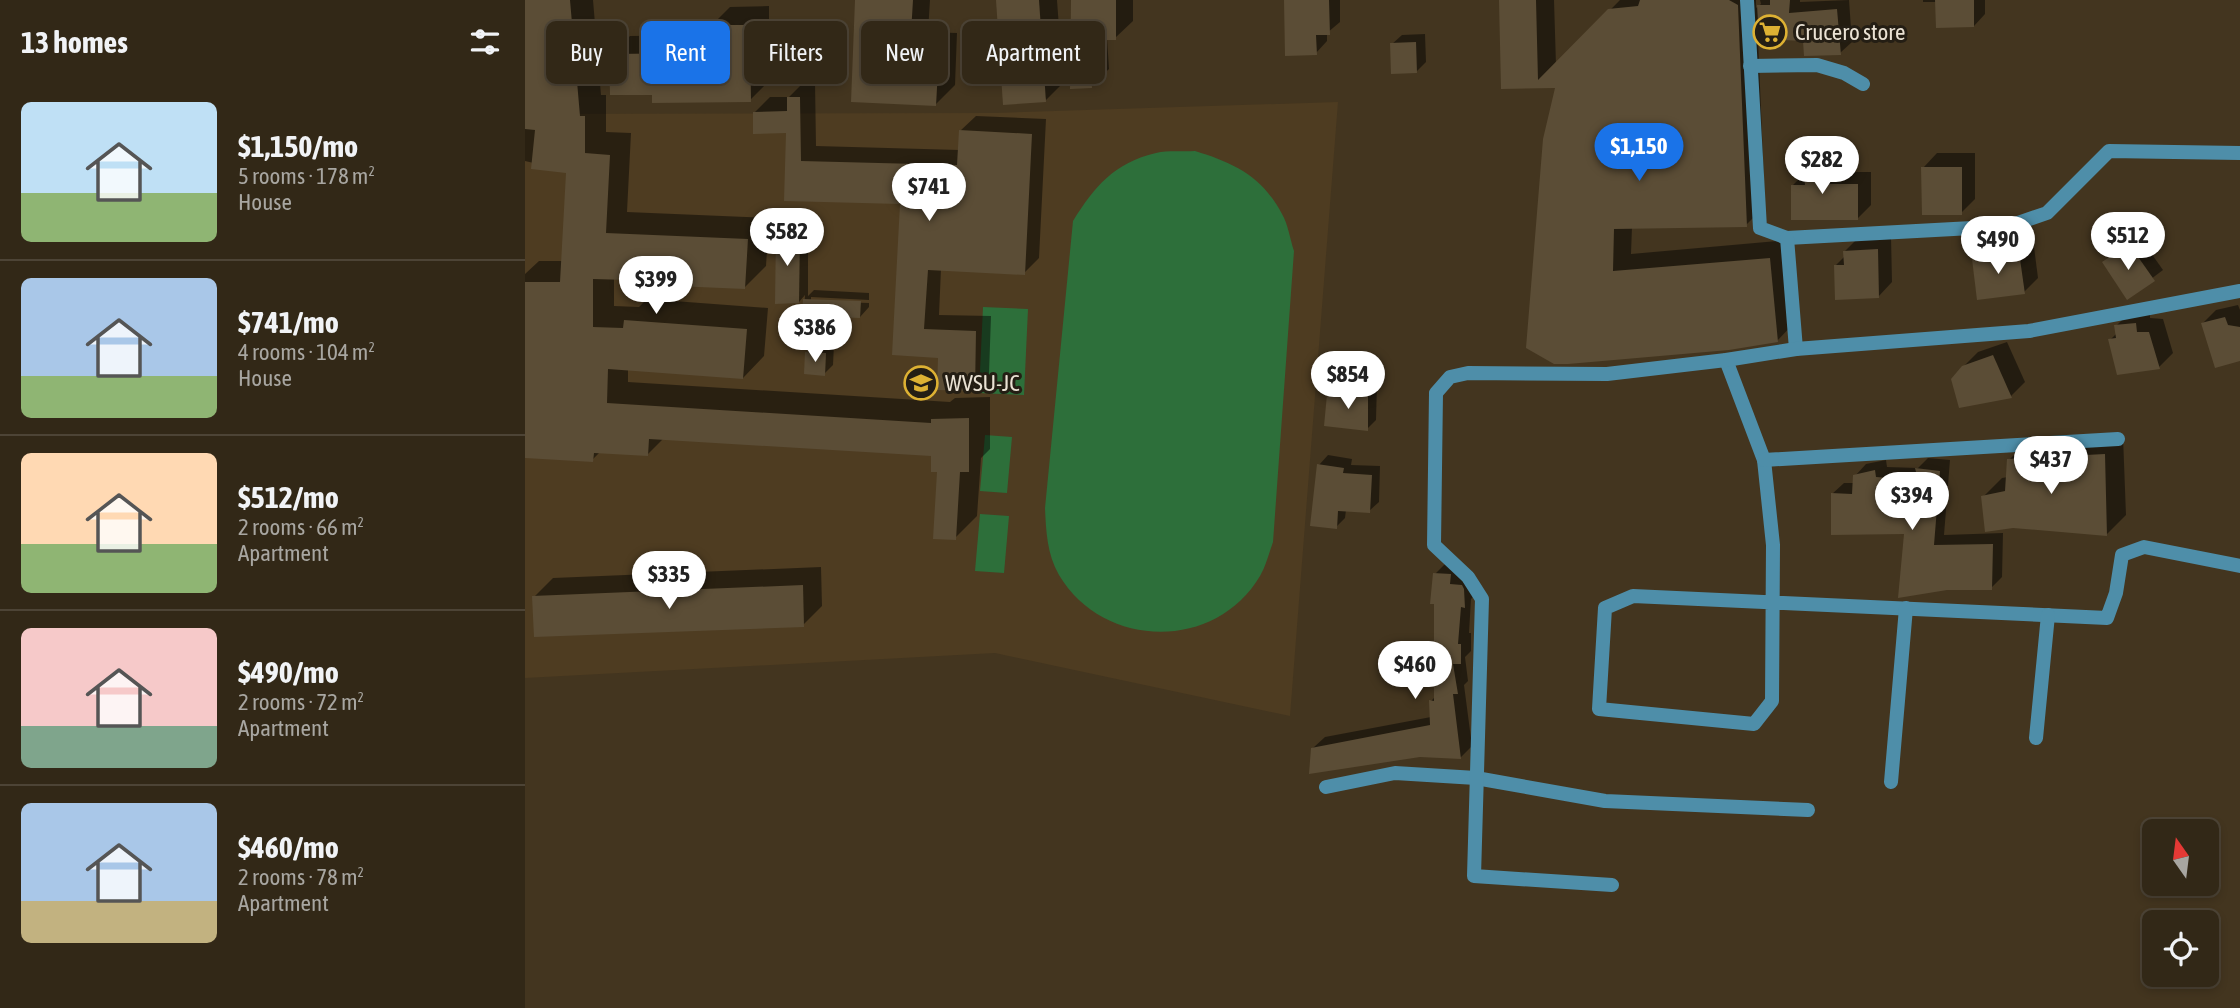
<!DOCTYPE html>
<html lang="en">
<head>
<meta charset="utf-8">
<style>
  :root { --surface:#322817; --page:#3a3020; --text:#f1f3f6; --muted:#a8a6a1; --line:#4d4436; --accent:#1a73e8 }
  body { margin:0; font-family:"Asap Condensed",sans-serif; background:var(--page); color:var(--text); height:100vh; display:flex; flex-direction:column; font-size:26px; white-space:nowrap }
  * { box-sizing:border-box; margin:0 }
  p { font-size:23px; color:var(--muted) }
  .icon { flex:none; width:38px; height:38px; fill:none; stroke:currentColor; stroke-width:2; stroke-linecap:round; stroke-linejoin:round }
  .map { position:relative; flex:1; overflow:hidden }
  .side { display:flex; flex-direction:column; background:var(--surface); width:525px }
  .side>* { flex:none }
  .top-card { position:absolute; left:21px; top:21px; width:665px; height:63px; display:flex; gap:14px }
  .needle { width:46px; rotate:346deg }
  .buttons { position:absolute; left:1617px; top:819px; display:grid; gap:14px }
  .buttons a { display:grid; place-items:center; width:77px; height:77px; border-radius:10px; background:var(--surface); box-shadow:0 4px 10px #0003,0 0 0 2px var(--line); font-size:35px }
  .price { position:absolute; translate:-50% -60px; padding:0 16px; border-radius:24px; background:#fff; color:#222; font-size:23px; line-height:46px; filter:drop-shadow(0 2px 4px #0008) }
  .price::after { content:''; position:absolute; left:50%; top:42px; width:21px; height:16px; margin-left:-10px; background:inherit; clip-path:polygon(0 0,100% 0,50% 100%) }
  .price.selected { background:var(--accent); color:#fff }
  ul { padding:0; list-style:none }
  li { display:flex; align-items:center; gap:21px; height:175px; padding:0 21px }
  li+li { border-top:2px solid var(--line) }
  li span { display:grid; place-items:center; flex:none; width:196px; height:140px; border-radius:10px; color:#555 }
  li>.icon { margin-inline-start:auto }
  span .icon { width:84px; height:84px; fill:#fffc; stroke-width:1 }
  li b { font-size:30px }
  h2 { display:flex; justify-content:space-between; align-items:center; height:84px; padding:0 21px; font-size:30px }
  .pill { padding:0 24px; border-radius:10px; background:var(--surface); box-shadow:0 4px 10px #0003,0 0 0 2px var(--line); font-size:24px; line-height:63px }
  .pill.selected { background:var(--accent); color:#fff }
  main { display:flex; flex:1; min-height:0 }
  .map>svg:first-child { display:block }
</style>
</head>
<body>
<main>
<section class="side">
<h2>13 homes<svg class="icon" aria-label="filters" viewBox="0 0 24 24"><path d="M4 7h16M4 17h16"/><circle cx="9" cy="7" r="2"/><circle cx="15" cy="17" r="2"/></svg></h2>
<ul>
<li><span style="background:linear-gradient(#bfe0f5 65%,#8fb573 0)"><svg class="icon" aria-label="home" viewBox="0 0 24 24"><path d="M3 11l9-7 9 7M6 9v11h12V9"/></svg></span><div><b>$1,150/mo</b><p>5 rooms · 178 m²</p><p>House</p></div></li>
<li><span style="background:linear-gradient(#a9c7e8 70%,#8fb573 0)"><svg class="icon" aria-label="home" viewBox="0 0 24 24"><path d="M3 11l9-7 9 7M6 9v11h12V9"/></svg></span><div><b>$741/mo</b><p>4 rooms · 104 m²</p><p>House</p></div></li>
<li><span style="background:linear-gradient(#ffd9b3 65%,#8fb573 0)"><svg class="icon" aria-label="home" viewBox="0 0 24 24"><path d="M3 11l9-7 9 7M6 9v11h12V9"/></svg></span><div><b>$512/mo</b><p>2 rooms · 66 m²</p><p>Apartment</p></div></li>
<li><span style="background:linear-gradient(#f6c9c9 70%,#7fa58c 0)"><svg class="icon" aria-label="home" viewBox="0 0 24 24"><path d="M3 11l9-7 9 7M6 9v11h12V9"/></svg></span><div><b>$490/mo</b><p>2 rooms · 72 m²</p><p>Apartment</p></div></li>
<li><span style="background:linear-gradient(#a9c7e8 70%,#c2b280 0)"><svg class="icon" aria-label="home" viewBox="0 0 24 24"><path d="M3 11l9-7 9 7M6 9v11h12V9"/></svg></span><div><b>$460/mo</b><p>2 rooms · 78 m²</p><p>Apartment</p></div></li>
</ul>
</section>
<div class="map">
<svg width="1715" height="1008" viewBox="0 0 1715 1008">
  <rect width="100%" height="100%" fill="#43351f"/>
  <polygon fill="#4e3c21" points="813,102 765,716 470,653 0,678 0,114 470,113"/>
  <g fill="#2d6f3a">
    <path d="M670,151c39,12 67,25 87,63 6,10 8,25 12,37l-21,291c-4,11 -7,24 -13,34 -45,76 -157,73 -201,-1 -12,-21 -13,-44 -14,-67l28,-287c22,-35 41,-58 83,-68 12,-3 27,-1 39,-2z"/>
    <polygon points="458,307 503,309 499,395 454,393"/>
    <polygon points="460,435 487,437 482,493 455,491"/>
    <polygon points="455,514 484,516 479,573 450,571"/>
  </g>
  <g fill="#0007">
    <polygon points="0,0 68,0 76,95 81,95 81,132 106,133 102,212 244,218 241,266 220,287 89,278 89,306 114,307 122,299 243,308 239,356 218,378 103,369 103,382 425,402 430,398 465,397 465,449 456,458 452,516 430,538 414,471 408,455 139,438 123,454 76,451 67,460 0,456 0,274 14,261 38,261 43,171 0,161"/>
    <polygon points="332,0 405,0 403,32 432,33 430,85 411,104"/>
    <polygon points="473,0 532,0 538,83 521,100"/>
    <polygon points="548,0 608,0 608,21 590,38 582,38 584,69 566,86"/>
    <polygon points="761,0 815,0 815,22 802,33 802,41 791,53"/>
    <polygon points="975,0 1029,0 1031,65 1095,0 1231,0 1231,8 1236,4 1235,0 1275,0 1275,2 1324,0 1327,42 1315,53 1280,40 1233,38 1240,206 1221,225 1107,227 1106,254 1263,240 1270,322 1252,341 1030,362 1032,86 978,88"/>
    <polygon points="1398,0 1460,0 1460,14 1449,26 1412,2 1398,2"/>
    <polygon points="244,6 244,81 225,100 129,93 86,55 105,36 186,35 186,26 205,7"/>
    <polygon points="900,34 901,62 892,71 867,44 877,35"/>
    <polygon points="279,82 290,82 291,146 435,150 435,131 451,116 521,119 514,258 499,273 416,269 414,315 466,316 464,373 449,389 415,356 369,353 377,202 261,199 263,132 230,112 245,97 264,97"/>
    <polygon points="1306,137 1308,172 1346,172 1346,205 1333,218 1268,185 1280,173 1278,154 1291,140"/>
    <polygon points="1412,153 1450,153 1450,199 1436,213 1398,168"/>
    <polygon points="262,224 283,224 283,296 289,290 344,293 344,300 286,297 286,301 344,303 344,307 335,317 279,314 280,295 274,302 253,233"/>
    <polygon points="1366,236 1367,282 1353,297 1311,265 1320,256 1320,251 1334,237"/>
    <polygon points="1614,236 1638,270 1602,297 1579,262"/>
    <polygon points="1508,239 1513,278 1499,292 1449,259 1463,245"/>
    <polygon points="1713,305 1715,310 1715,359 1678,323 1691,310"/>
    <polygon points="1625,310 1625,318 1638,319 1648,353 1634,367 1585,340 1592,333 1591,326 1605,312"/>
    <polygon points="1482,342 1500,382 1486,396 1438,367 1453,352"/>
    <polygon points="291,343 309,344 308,365 299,374 282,353"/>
    <polygon points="852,383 851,420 842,429 804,394 814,385"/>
    <polygon points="1598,436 1601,515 1582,534 1458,497 1477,478 1483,477 1484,460 1503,441"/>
    <polygon points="803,455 827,459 826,465 855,466 854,502 844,511 821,510 820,518 811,527 794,465"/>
    <polygon points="1403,458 1425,460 1419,535 1478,533 1477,577 1466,588 1381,533 1307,494 1319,483 1329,483 1330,476 1341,464 1361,460 1362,467 1393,468"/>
    <polygon points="921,563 950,595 946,599 944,633 946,633 946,651 940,657 943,681 939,685 947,746 936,757 788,748 800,737 906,717 906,701 911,696 910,574"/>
    <polygon points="296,567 297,606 278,625 9,597 28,578"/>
  </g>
  <g fill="#5b4d36">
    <polygon points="0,0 45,0 55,116 60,116 60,153 85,155 81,233 223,239 220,289 103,284 103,280 68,279 68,327 98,328 99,320 222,329 218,379 83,369 82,403 406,423 406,419 444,418 444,472 435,472 431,540 408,539 412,472 406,472 406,456 124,439 123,456 69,453 68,462 0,458 0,282 35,282 41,173 6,169 10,130 0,129"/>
    <polygon points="330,0 388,0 385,50 414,51 411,106 326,102"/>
    <polygon points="471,0 514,0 521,102 478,105"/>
    <polygon points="546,0 591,0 591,40 564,40 567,88 545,89"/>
    <polygon points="759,0 804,0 805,35 791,35 792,55 760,56"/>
    <polygon points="974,0 1011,0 1013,80 1083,9 1113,6 1115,0 1204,0 1213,5 1222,227 1089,229 1088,271 1245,258 1253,342 1204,350 1043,364 1029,364 1001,348 1018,139 1030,88 976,89"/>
    <polygon points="1245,0 1265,0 1264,13 1312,9 1316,55 1279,56 1278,41 1234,39 1232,5 1245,5"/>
    <polygon points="1410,0 1449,0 1449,27 1411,28"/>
    <polygon points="184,25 225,25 226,102 127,103 127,95 85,95 84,54 184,53"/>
    <polygon points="891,42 892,73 866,74 865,43"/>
    <polygon points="262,97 275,97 276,161 432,165 434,130 507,134 500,275 403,270 399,329 451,331 450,391 412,390 413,358 367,355 375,204 259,201 261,133 228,134 228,112 262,111"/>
    <polygon points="1294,150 1296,184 1333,184 1333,220 1266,220 1266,185 1280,185 1276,153"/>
    <polygon points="1396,167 1437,167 1437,215 1397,215"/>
    <polygon points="251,232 275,232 274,303 250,304"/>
    <polygon points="1604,244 1630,281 1602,300 1577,262"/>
    <polygon points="1353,249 1354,298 1310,300 1309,265 1319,265 1318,251"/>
    <polygon points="1494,252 1500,294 1452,300 1447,259"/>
    <polygon points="278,299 336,301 335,318 277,316"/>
    <polygon points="1700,317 1703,325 1715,327 1715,361 1690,368 1676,323"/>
    <polygon points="1611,323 1612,332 1624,332 1635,369 1592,375 1583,339 1591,338 1589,325"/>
    <polygon points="280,352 301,353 300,376 279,374"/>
    <polygon points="1468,355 1487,398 1434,408 1426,379 1437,366"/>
    <polygon points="843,391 843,431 799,426 802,394"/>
    <polygon points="1580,454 1582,536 1488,528 1460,532 1456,496 1480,491 1482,459"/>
    <polygon points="792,464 819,468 818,473 847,475 845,513 813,511 812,529 785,526"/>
    <polygon points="1390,468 1415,471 1409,545 1468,544 1467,590 1422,590 1373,598 1379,534 1306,535 1306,493 1327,494 1328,475 1350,470 1351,477 1393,480"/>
    <polygon points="908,573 926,574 925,584 937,585 939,589 940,608 936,607 933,644 936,644 936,664 928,664 933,694 928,694 936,759 895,757 784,774 786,748 905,725 904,700 909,701 909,604 905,604"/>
    <polygon points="278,585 279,627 9,637 7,596"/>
  </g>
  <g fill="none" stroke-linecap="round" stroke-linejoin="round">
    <g stroke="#4e8ea9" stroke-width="14">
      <polyline points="1222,0 1235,228 1262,238 1484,226 1522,213 1584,151 1715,153"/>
      <polyline points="1225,66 1292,65 1319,73 1338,84"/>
      <polyline points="1262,238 1271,349"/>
      <polyline points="1201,360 1239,460 1248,545 1247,701 1229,724 1074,709 1080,608 1108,596 1582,618 1591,593 1597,555 1619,547 1715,566"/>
      <polyline points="1239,460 1593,439"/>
      <polyline points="1511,738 1523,615"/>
      <polyline points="1366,782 1381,608"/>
      <polyline points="801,787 870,773 951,778 1080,801 1283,810"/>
      <polyline points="1087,885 949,876 957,599 943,577 909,545 911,393 925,377 943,373 1082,374 1201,360 1271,349 1504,331 1715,291"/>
    </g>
  </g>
  <defs>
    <symbol id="supermarket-ring" viewBox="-11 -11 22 22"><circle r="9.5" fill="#241e14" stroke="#ddb133" stroke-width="1.5"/><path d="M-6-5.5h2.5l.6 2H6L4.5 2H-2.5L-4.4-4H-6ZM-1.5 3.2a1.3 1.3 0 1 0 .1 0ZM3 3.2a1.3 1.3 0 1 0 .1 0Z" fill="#ddb133"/></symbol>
    <symbol id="university-ring" viewBox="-11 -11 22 22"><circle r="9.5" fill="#241e14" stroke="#ddb133" stroke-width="1.5"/><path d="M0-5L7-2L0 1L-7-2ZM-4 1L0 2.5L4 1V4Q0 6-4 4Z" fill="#ddb133"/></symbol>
  </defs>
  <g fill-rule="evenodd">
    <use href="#supermarket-ring" x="1226" y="13" width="38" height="38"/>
    <use href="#university-ring" x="377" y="364" width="38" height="38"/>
  </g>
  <g text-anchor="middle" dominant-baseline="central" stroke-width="6" stroke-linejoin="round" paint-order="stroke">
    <g font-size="23" fill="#eae2d4" stroke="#241e14" text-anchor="start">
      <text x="1270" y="32">Crucero store</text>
      <text x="420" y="383">WVSU-JC</text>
    </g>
  </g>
</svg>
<div class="buttons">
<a><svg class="needle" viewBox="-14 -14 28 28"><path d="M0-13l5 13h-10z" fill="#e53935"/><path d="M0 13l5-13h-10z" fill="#a8a6a1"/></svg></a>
<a><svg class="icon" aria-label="locate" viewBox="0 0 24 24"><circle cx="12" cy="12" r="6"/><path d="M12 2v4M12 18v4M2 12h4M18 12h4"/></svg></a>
</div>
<b class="price selected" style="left:1114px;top:183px">$1,150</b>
<b class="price" style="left:1297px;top:196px">$282</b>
<b class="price" style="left:404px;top:223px">$741</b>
<b class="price" style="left:262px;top:268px">$582</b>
<b class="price" style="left:1603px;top:272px">$512</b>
<b class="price" style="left:1473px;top:276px">$490</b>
<b class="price" style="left:131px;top:316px">$399</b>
<b class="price" style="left:290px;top:364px">$386</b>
<b class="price" style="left:823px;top:411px">$854</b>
<b class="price" style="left:1526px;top:496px">$437</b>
<b class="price" style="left:1387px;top:532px">$394</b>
<b class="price" style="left:144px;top:611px">$335</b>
<b class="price" style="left:890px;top:701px">$460</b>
<div class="top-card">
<a class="pill">Buy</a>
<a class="pill selected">Rent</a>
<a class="pill">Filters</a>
<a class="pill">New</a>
<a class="pill">Apartment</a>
</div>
</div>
</main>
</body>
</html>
